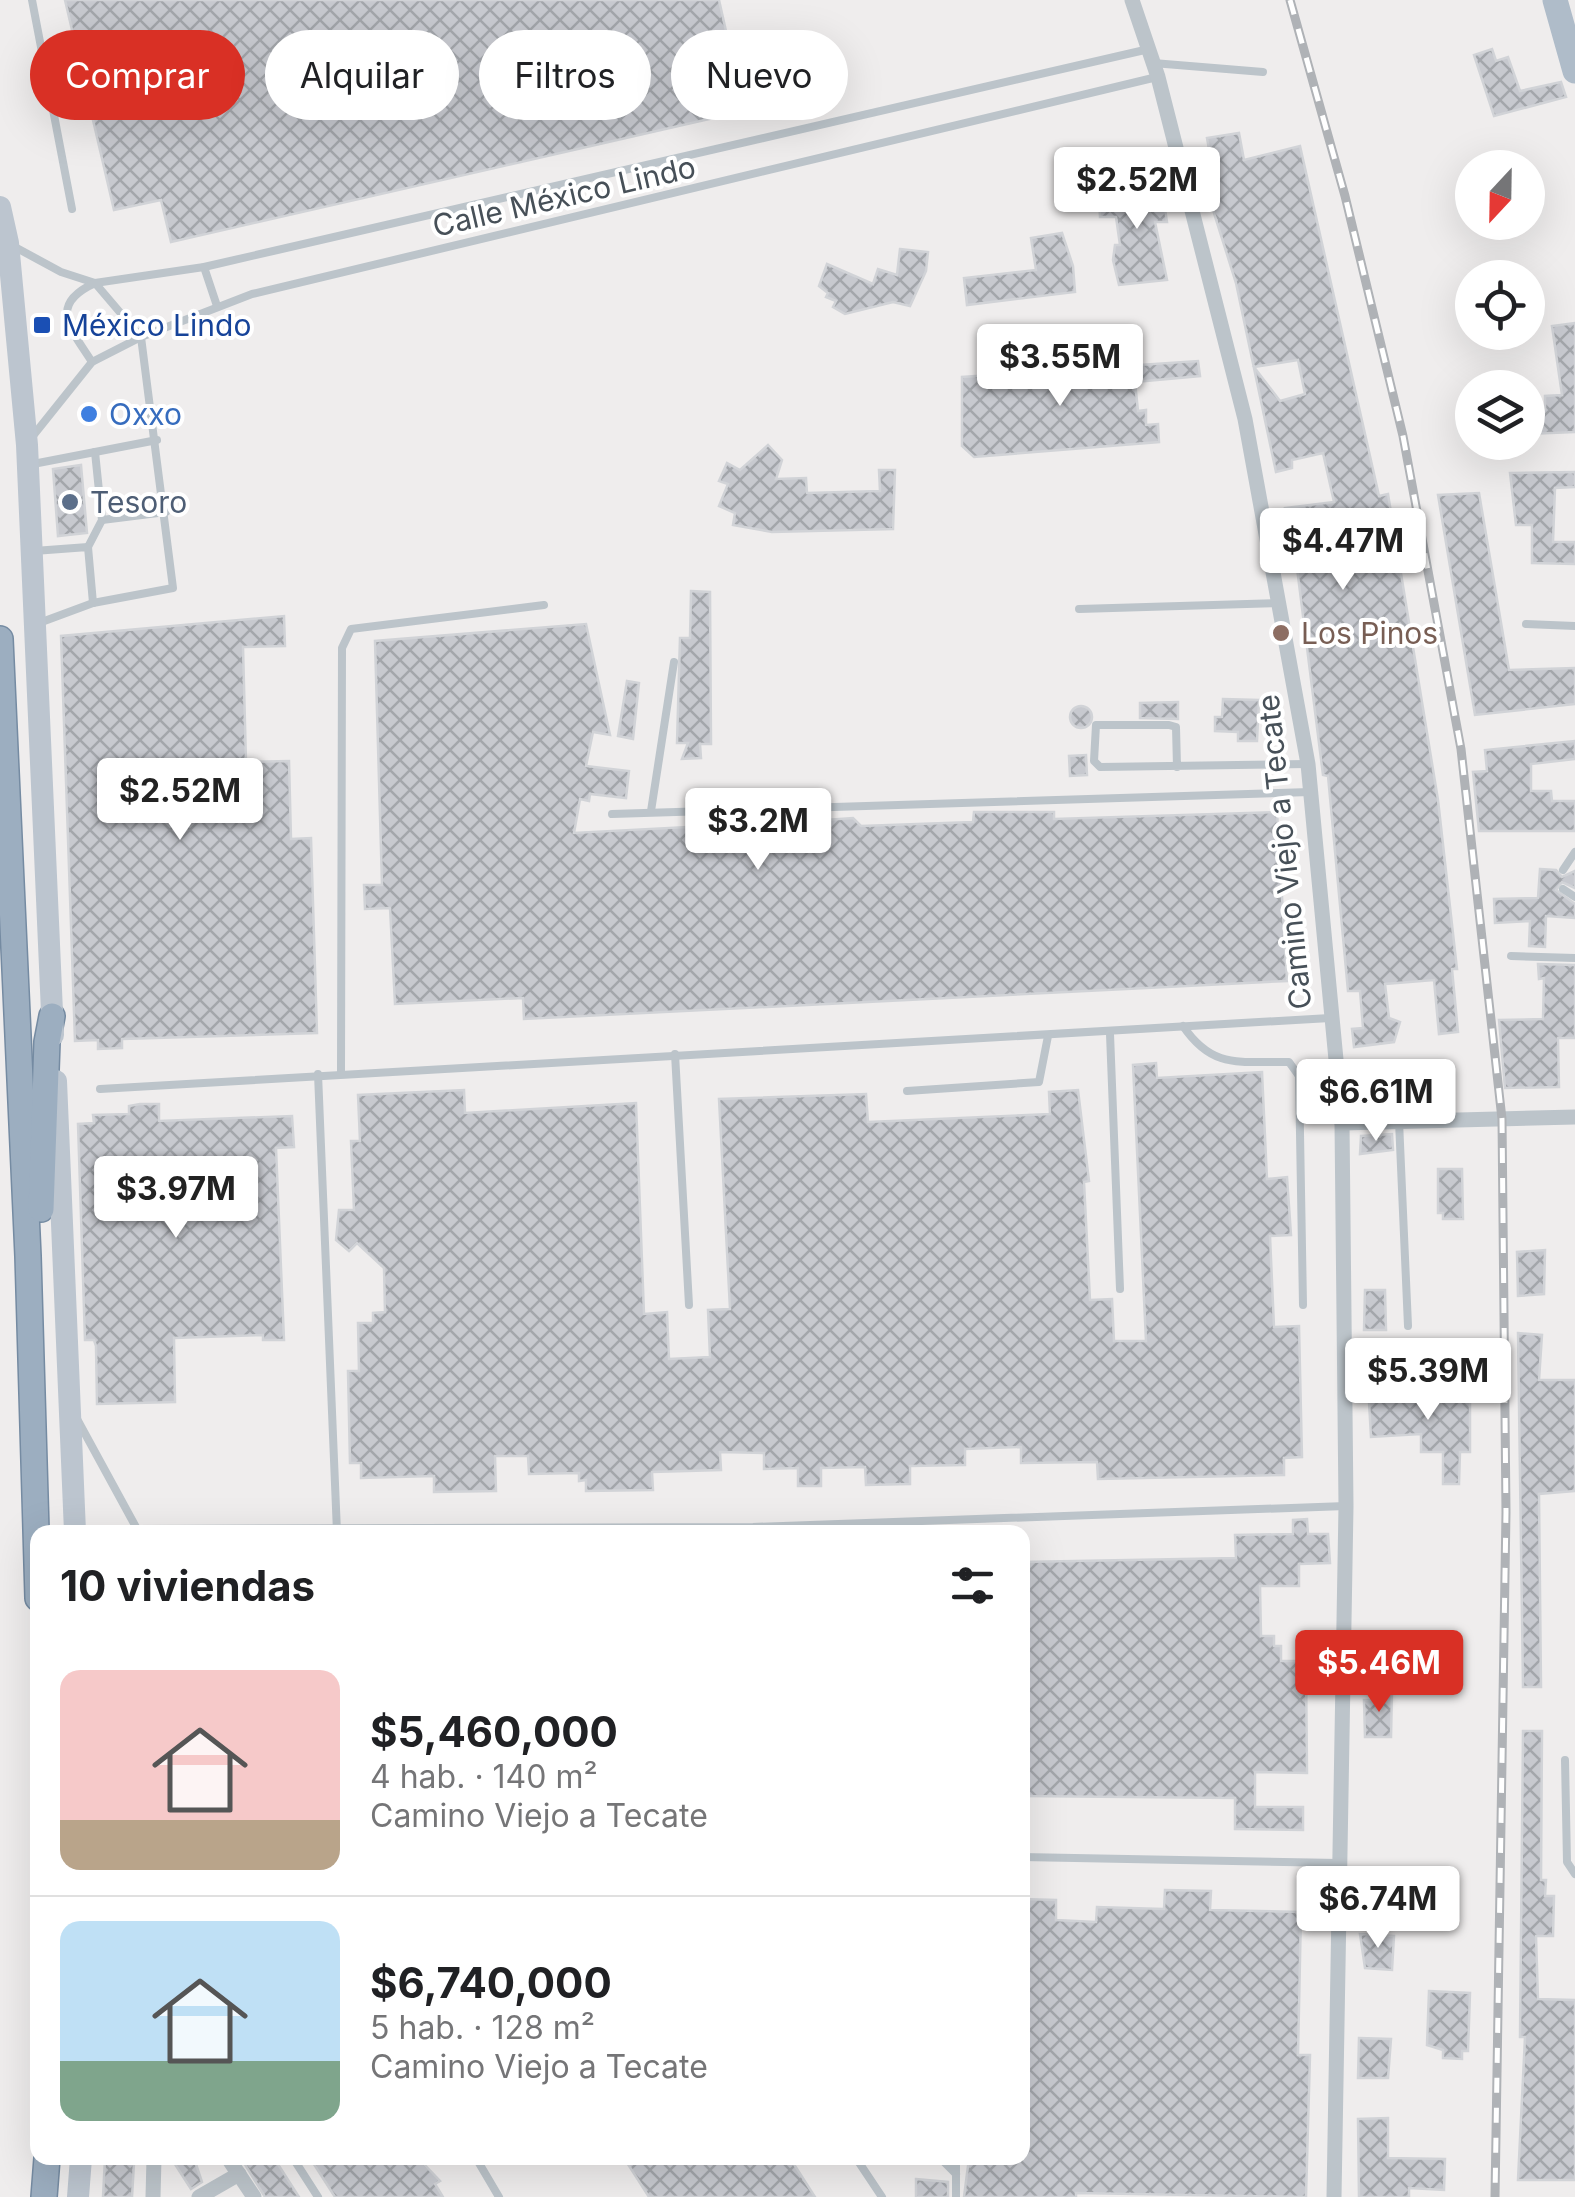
<!DOCTYPE html>
<html lang="es">
<head>
<meta charset="utf-8">
<style>
  :root { --surface:#fff; --page:#f2f2f2; --text:#202124; --muted:#757577; --line:#e0e0e0; --accent:#d93025 }
  body { margin:0; font-family:Inter,sans-serif; background:var(--page); color:var(--text); height:100vh; display:flex; flex-direction:column; font-size:38px; white-space:nowrap }
  * { box-sizing:border-box; margin:0 }
  p { font-size:32px; color:var(--muted) }
  .icon { flex:none; width:55px; height:55px; fill:none; stroke:currentColor; stroke-width:2; stroke-linecap:round; stroke-linejoin:round }
  .map { position:relative; flex:1; overflow:hidden }
  .side { position:absolute; left:30px; top:1525px; width:1000px; height:640px; display:flex; flex-direction:column; background:var(--surface); border-radius:20px; box-shadow:0 10px 40px #0002 }
  .side>* { flex:none }
  .hud { position:absolute; left:30px; top:30px; width:1000px; height:90px; display:flex; gap:20px }
  .needle { width:65px; rotate:202deg }
  .tools { position:absolute; left:1455px; top:150px; display:grid; gap:20px }
  .tools a { display:grid; place-items:center; width:90px; height:90px; border-radius:50%; background:var(--surface); box-shadow:0 10px 40px #0002; font-size:50px }
  .price { position:absolute; translate:-50% -85px; padding:0 22px; border-radius:10px; background:#fff; color:#222; font-size:32px; line-height:65px; filter:drop-shadow(0 2px 5px #0008) }
  .price::after { content:''; position:absolute; left:50%; top:60px; width:30px; height:22px; margin-left:-15px; background:inherit; clip-path:polygon(0 0,100% 0,50% 100%) }
  .price.selected { background:var(--accent); color:#fff }
  ul { padding:0; list-style:none }
  li { display:flex; align-items:center; gap:30px; height:250px; padding:0 30px }
  li+li { border-top:2px solid var(--line) }
  li span { display:grid; place-items:center; flex:none; width:280px; height:200px; border-radius:20px; color:#555 }
  li>.icon { margin-inline-start:auto }
  span .icon { width:120px; height:120px; fill:#fffc; stroke-width:1 }
  li b { font-size:42px }
  h2 { display:flex; justify-content:space-between; align-items:center; height:120px; padding:0 30px; font-size:42px }
  .chip { padding:0 35px; border-radius:45px; background:var(--surface); box-shadow:0 10px 40px #0002; font-size:35px; line-height:90px }
  .chip.selected { background:var(--accent); color:#fff }
  .map>svg:first-child { display:block }
</style>
</head>
<body>
<div class="map">
<svg width="1575" height="2197" viewBox="0 0 1575 2197">
  <defs>
    <pattern id="building-cross-hatch" width="8" height="8" patternUnits="userSpaceOnUse" patternTransform="scale(2.5)"><rect width="8" height="8" fill="#c7c9cf"/><path d="M0 0l8 8M0 8l8-8" fill="none" stroke="#a3a6ab"/></pattern>
  </defs>
  <rect width="100%" height="100%" fill="#efeded"/>
  <g fill="url(#building-cross-hatch)" stroke="#d1d3d7" stroke-width="2.5" fill-rule="evenodd">
    <polygon points="65,0 719,0 744,111 171,242 161,200 114,210"/>
    <polygon points="1492,49 1496,61 1508,57 1520,91 1561,82 1566,97 1494,116 1474,55"/>
    <path d="M1239,133l5,27 56,-14 79,350 9,-2 50,306 19,169h-5l6,63 -19,2 -5,-54 -49,4 4,34 11,4 -6,20 -40,5 -2,-18 11,-1 -3,-37h-12l-20,-215 -5,-1 -27,-215 -11,-52 49,-6 -11,-49 -31,7v8l-16,4 -40,-189 -39,-124 13,-4 -3,-17zM1298,360l7,34 -25,7 -26,-34z"/>
    <polygon points="1161,182 1167,222 1155,222 1167,280 1119,285 1113,260 1115,245 1120,245 1116,217 1100,217 1099,198 1114,197 1113,189"/>
    <polygon points="1062,233 1073,266 1075,292 967,305 964,278 1036,270 1031,238"/>
    <polygon points="900,249 928,252 926,271 910,306 893,302 845,314 833,307 836,301 826,297 828,293 819,286 827,264 873,284 878,269 897,275"/>
    <polygon points="1575,323 1575,432 1528,434 1528,410 1545,409 1545,396 1562,395 1552,326"/>
    <polygon points="1198,361 1200,376 1135,382 1138,411 1146,410 1146,425 1158,424 1159,442 974,457 962,446 962,377"/>
    <polygon points="768,445 782,460 776,479 806,478 807,493 880,491 879,470 895,470 893,529 772,532 733,525 735,513 719,506 728,484 719,481 727,463 740,470"/>
    <polygon points="81,465 87,533 58,536 53,469"/>
    <polygon points="1575,472 1575,487 1555,488 1553,542 1575,542 1575,564 1532,563 1532,525 1516,525 1510,473"/>
    <polygon points="1479,493 1509,670 1575,668 1575,704 1475,715 1438,495"/>
    <polygon points="691,591 710,592 711,744 700,744 701,758 682,759 688,743 677,743 680,638 690,638"/>
    <polygon points="284,616 285,646 243,647 246,762 289,761 291,839 311,838 317,1033 122,1039 122,1048 98,1049 98,1040 75,1041 61,636"/>
    <polygon points="586,624 610,735 593,732 586,766 629,771 626,798 590,794 589,801 580,799 574,833 687,827 688,834 748,831 748,822 796,818 796,822 853,818 861,826 973,822 974,812 1054,812 1054,819 1277,812 1287,981 524,1019 523,998 395,1004 390,908 365,909 364,885 382,885 375,641"/>
    <polygon points="627,681 639,683 633,739 618,736"/>
    <polygon points="1223,699 1259,700 1257,741 1238,741 1238,732 1215,731 1215,717 1222,717"/>
    <polygon points="1178,702 1178,719 1140,718 1140,703"/>
    <circle cx="1081" cy="717" r="11"/>
    <polygon points="1575,741 1575,759 1531,764 1531,791 1551,791 1552,801 1575,801 1575,831 1479,831 1473,772 1487,771 1485,750"/>
    <polygon points="1086,755 1087,775 1070,776 1069,756"/>
    <polygon points="1540,869 1556,870 1562,877 1575,871 1575,888 1562,882 1556,890 1575,904 1575,918 1546,916 1545,947 1529,946 1530,921 1495,923 1494,899 1538,898"/>
    <polygon points="1538,964 1575,965 1575,1038 1558,1038 1559,1087 1505,1088 1499,1020 1543,1019 1544,978 1539,979"/>
    <polygon points="1156,1063 1157,1078 1262,1072 1267,1179 1287,1177 1291,1235 1270,1236 1274,1327 1299,1326 1302,1457 1284,1458 1284,1475 1098,1479 1097,1462 1021,1463 1021,1447 965,1449 965,1465 910,1466 910,1484 866,1485 865,1467 821,1468 821,1486 798,1486 798,1468 764,1469 764,1453 720,1452 721,1470 652,1472 653,1490 586,1491 586,1480 579,1481 579,1473 529,1474 528,1456 495,1456 496,1491 434,1492 434,1476 361,1478 361,1463 350,1463 348,1371 359,1371 358,1323 373,1323 373,1313 385,1312 384,1268 357,1243 349,1251 336,1240 339,1210 354,1210 351,1141 360,1141 358,1095 464,1090 465,1113 636,1103 644,1314 667,1312 669,1359 710,1357 708,1310 730,1309 719,1099 866,1094 868,1122 1050,1114 1049,1092 1078,1090 1089,1181 1084,1182 1090,1300 1112,1299 1114,1341 1146,1341 1133,1065"/>
    <polygon points="140,1104 159,1104 159,1121 292,1116 294,1147 276,1148 284,1340 263,1340 263,1335 174,1338 175,1402 97,1404 96,1346 94,1340 85,1340 78,1124 94,1123 93,1115 129,1114 129,1106"/>
    <polygon points="1392,1134 1393,1150 1360,1154 1361,1136"/>
    <polygon points="1438,1169 1462,1169 1463,1219 1443,1219 1443,1213 1438,1213"/>
    <polygon points="1545,1250 1544,1294 1518,1296 1517,1252"/>
    <polygon points="1365,1290 1385,1290 1386,1330 1364,1330"/>
    <polygon points="1518,1333 1542,1335 1539,1380 1575,1380 1575,1491 1539,1494 1541,1687 1523,1687"/>
    <polygon points="1458,1385 1458,1399 1470,1400 1470,1452 1460,1452 1459,1484 1443,1484 1443,1452 1421,1452 1421,1434 1371,1437 1369,1402 1395,1400 1397,1389"/>
    <polygon points="1307,1519 1308,1534 1328,1534 1330,1563 1299,1564 1299,1586 1260,1586 1261,1636 1274,1636 1274,1646 1281,1646 1281,1661 1306,1661 1307,1773 1255,1772 1255,1807 1303,1807 1303,1830 1235,1829 1235,1798 1022,1796 1022,1562 1236,1558 1235,1535 1293,1534 1293,1520"/>
    <polygon points="1392,1691 1391,1737 1365,1737 1364,1700 1373,1700 1373,1692"/>
    <polygon points="1523,1731 1542,1731 1541,1880 1546,1880 1545,1896 1554,1896 1553,1936 1536,1936 1538,1999 1575,2000 1575,2180 1518,2180 1525,2037 1520,2037"/>
    <polygon points="1165,1890 1211,1891 1210,1910 1301,1912 1298,2055 1310,2055 1306,2197 1076,2193 1076,2197 964,2197 969,2158 1022,2158 1022,1899 1056,1900 1056,1920 1096,1922 1097,1907 1164,1909"/>
    <polygon points="1360,1934 1394,1936 1392,1970 1365,1968"/>
    <polygon points="1429,1991 1470,1993 1468,2051 1462,2051 1462,2059 1443,2058 1443,2050 1427,2045"/>
    <polygon points="1359,2038 1391,2039 1388,2078 1358,2078"/>
    <polygon points="1388,2118 1388,2158 1445,2159 1444,2190 1409,2188 1409,2197 1359,2197 1358,2119"/>
    <polygon points="105,2158 125,2158 124,2163 134,2163 132,2197 103,2197"/>
    <polygon points="171,2158 194,2158 202,2182 191,2189"/>
    <polygon points="241,2158 274,2158 299,2197 265,2197"/>
    <polygon points="310,2158 418,2158 440,2181 435,2184 443,2197 335,2197"/>
    <polygon points="624,2158 790,2158 815,2197 649,2197"/>
    <polygon points="916,2179 948,2182 948,2197 916,2197"/>
  </g>
  <g fill="none" stroke-linecap="round" stroke-linejoin="round">
    <defs>
      <g id="trunk">
        <polyline points="0,639 28,1256 38,1598"/>
        <polyline points="41,1209 47,1042 52,1016"/>
        <polyline points="44,2197 47,2158"/>
      </g>
    </defs>
    <use href="#trunk" stroke="#758ba2" stroke-width="28"/>
    <g stroke="#bcc4ca" stroke-width="8">
      <polyline points="32,0 72,209"/>
      <polyline points="1153,63 1263,72"/>
      <polyline points="13,246 61,272 95,283 204,267 1149,49"/>
      <polyline points="204,267 217,306"/>
      <polyline points="32,437 92,362 141,337 252,294 1157,77"/>
      <polyline points="33,464 157,440"/>
      <polyline points="102,520 166,512"/>
      <polyline points="88,547 102,520 95,452"/>
      <polyline points="34,551 88,547 93,603"/>
      <polyline points="1079,609 1279,603"/>
      <path d="M39,623l54,-20 80,-15 -32,-251 -46,-54c-48,22 -24,46 -3,79"/>
      <polyline points="1526,624 1575,626"/>
      <polyline points="1177,767 1176,727 1169,725 1096,725 1094,761 1100,767 1308,764"/>
      <polyline points="651,811 674,662"/>
      <polyline points="612,814 1310,792"/>
      <polyline points="1563,870 1575,852"/>
      <polyline points="1563,889 1575,897"/>
      <polyline points="1511,956 1575,958"/>
      <path d="M1183,1026c30,44 57,35 106,36l10,14 4,229"/>
      <polyline points="1110,1034 1120,1289"/>
      <polyline points="675,1054 689,1305"/>
      <polyline points="341,1072 342,648 351,629 544,605"/>
      <polyline points="318,1074 337,1532"/>
      <polyline points="100,1089 1330,1018"/>
      <polyline points="907,1091 1039,1082 1048,1036"/>
      <polyline points="1399,1121 1408,1326"/>
      <polyline points="77,1419 137,1529"/>
      <polyline points="137,1529 753,1527 1346,1506"/>
      <polyline points="1565,1760 1567,1862 1575,1874"/>
      <polyline points="1022,1857 1338,1863"/>
      <polyline points="293,2158 318,2197"/>
      <polyline points="476,2158 499,2197"/>
      <polyline points="856,2158 882,2197"/>
      <polyline points="940,2158 956,2174"/>
      <polyline points="956,2158 956,2197"/>
    </g>
    <g stroke="#bcc4ca" stroke-width="15">
      <polyline points="1132,0 1158,77 1245,419 1308,764 1342,1123 1346,1506 1334,2197"/>
      <polyline points="1342,1123 1575,1117"/>
      <polyline points="228,2158 254,2197"/>
      <polyline points="153,2197 154,2158"/>
      <polyline points="199,2197 239,2174"/>
    </g>
    <g stroke="#bcc5cf" stroke-width="22">
      <polyline points="0,207 8,243 27,445 53,1035"/>
      <polyline points="56,1081 75,1532"/>
      <polyline points="78,2197 81,2158"/>
    </g>
    <polyline stroke="#afbcc9" stroke-width="25" points="1555,0 1575,71"/>
    <use href="#trunk" stroke="#9caec0" stroke-width="25"/>
    <defs>
      <polyline id="rail" points="1290,0 1345,196 1403,436 1461,749 1502,1119 1506,1512 1495,2197"/>
    </defs>
    <use href="#rail" stroke="#afb2b6" stroke-width="9"/>
    <use href="#rail" stroke="#fff" stroke-width="5" stroke-dasharray="15" stroke-linecap="butt"/>
  </g>
  <rect fill="#1a4fb4" stroke="#fff" stroke-width="4" x="32" y="315" width="20" height="20" rx="5"/>
  <circle fill="#3f7fe0" stroke="#fff" stroke-width="4" cx="89" cy="414" r="10"/>
  <circle fill="#5c6f8a" stroke="#fff" stroke-width="4" cx="70" cy="502" r="10"/>
  <circle fill="#8d6e63" stroke="#fff" stroke-width="4" cx="1281" cy="633" r="10"/>
  <g text-anchor="middle" dominant-baseline="central" stroke-width="8" stroke-linejoin="round" paint-order="stroke">
    <g font-size="30" fill="#475058" stroke="#fff">
      <text transform="translate(564 196) rotate(-13)">Calle México Lindo</text>
      <text transform="translate(1284 852) rotate(-96)">Camino Viejo a Tecate</text>
    </g>
    <g font-size="30" fill="#164399" stroke="#fff" text-anchor="start">
      <text x="62" y="325">México Lindo</text>
    </g>
    <g font-size="30" fill="#366cbe" stroke="#fff" text-anchor="start">
      <text x="109" y="414">Oxxo</text>
    </g>
    <g font-size="30" fill="#4e5e75" stroke="#fff" text-anchor="start">
      <text x="90" y="502">Tesoro</text>
    </g>
    <g font-size="30" fill="#785e54" stroke="#fff" text-anchor="start">
      <text x="1301" y="633">Los Pinos</text>
    </g>
  </g>
</svg>
<div class="tools">
<a><svg class="needle" viewBox="-14 -14 28 28"><path d="M0-13l5 13h-10z" fill="#e53935"/><path d="M0 13l5-13h-10z" fill="#757577"/></svg></a>
<a><svg class="icon" aria-label="locate" viewBox="0 0 24 24"><circle cx="12" cy="12" r="6"/><path d="M12 2v4M12 18v4M2 12h4M18 12h4"/></svg></a>
<a><svg class="icon" aria-label="layers" viewBox="0 0 24 24"><path d="M12 4l9 5-9 5-9-5zM3 14l9 5 9-5"/></svg></a>
</div>
<b class="price" style="left:1137px;top:232px">$2.52M</b>
<b class="price" style="left:1060px;top:409px">$3.55M</b>
<b class="price" style="left:1343px;top:593px">$4.47M</b>
<b class="price" style="left:180px;top:843px">$2.52M</b>
<b class="price" style="left:758px;top:873px">$3.2M</b>
<b class="price" style="left:1376px;top:1144px">$6.61M</b>
<b class="price" style="left:176px;top:1241px">$3.97M</b>
<b class="price" style="left:1428px;top:1423px">$5.39M</b>
<b class="price selected" style="left:1379px;top:1715px">$5.46M</b>
<b class="price" style="left:1378px;top:1951px">$6.74M</b>
<div class="hud">
<a class="chip selected">Comprar</a>
<a class="chip">Alquilar</a>
<a class="chip">Filtros</a>
<a class="chip">Nuevo</a>
</div>
<section class="side">
<h2>10 viviendas<svg class="icon" aria-label="filters" viewBox="0 0 24 24"><path d="M4 7h16M4 17h16"/><circle cx="9" cy="7" r="2"/><circle cx="15" cy="17" r="2"/></svg></h2>
<ul>
<li><span style="background:linear-gradient(#f6c9c9 75%,#b9a48a 0)"><svg class="icon" aria-label="home" viewBox="0 0 24 24"><path d="M3 11l9-7 9 7M6 9v11h12V9"/></svg></span><div><b>$5,460,000</b><p>4 hab. · 140 m²</p><p>Camino Viejo a Tecate</p></div></li>
<li><span style="background:linear-gradient(#bfe0f5 70%,#7fa58c 0)"><svg class="icon" aria-label="home" viewBox="0 0 24 24"><path d="M3 11l9-7 9 7M6 9v11h12V9"/></svg></span><div><b>$6,740,000</b><p>5 hab. · 128 m²</p><p>Camino Viejo a Tecate</p></div></li>
</ul>
</section>
</div>
</body>
</html>
